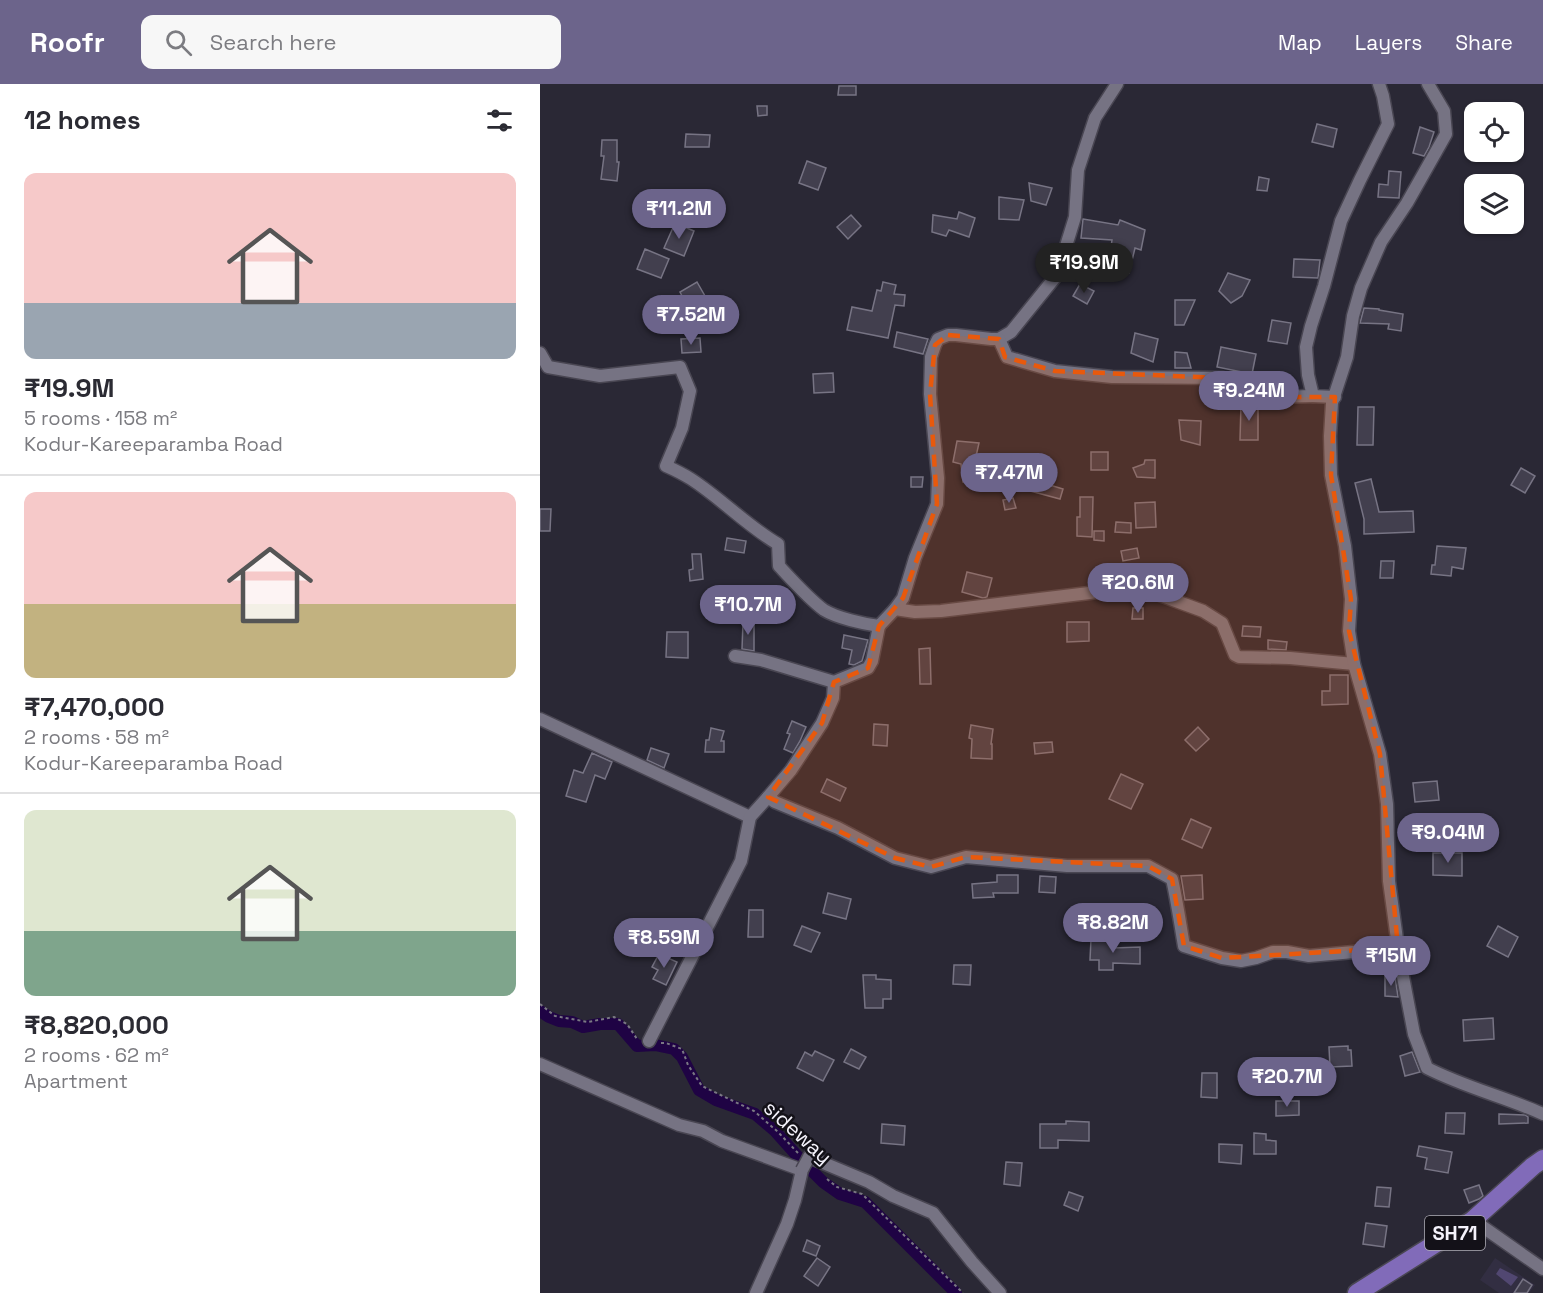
<!DOCTYPE html>
<html lang="en">
<head>
<meta charset="utf-8">
<style>
  :root { --surface:#fff; --page:#f7f7f7; --text:#2b2b33; --muted:#7c7c81; --line:#e1e1e2; --accent:#6c648b }
  body { margin:0; font-family:"Space Grotesk",sans-serif; background:var(--page); color:var(--text); height:100vh; display:flex; flex-direction:column; font-size:22px; white-space:nowrap }
  * { box-sizing:border-box; margin:0 }
  p { font-size:20px; color:var(--muted) }
  .icon { flex:none; width:33px; height:33px; fill:none; stroke:currentColor; stroke-width:2; stroke-linecap:round; stroke-linejoin:round }
  .map { position:relative; flex:1; overflow:hidden }
  .panel { display:flex; flex-direction:column; background:var(--surface); width:540px }
  .panel>* { flex:none }
  .tools { position:absolute; left:924px; top:18px; display:grid; gap:12px }
  .tools a { display:grid; place-items:center; width:60px; height:60px; border-radius:12px; background:var(--surface); box-shadow:0 2px 4px #0004; font-size:30px }
  .price { position:absolute; translate:-50% -51px; padding:0 14px; border-radius:21px; background:var(--accent); color:#fff; font-size:20px; line-height:39px; filter:drop-shadow(0 2px 3px #0008) }
  .price::after { content:''; position:absolute; left:50%; top:36px; width:18px; height:14px; margin-left:-9px; background:inherit; clip-path:polygon(0 0,100% 0,50% 100%) }
  .price.active { background:#222; color:#fff }
  ul { padding:0; list-style:none }
  li { display:grid; align-content:center; gap:12px; height:318px; padding:0 24px }
  li+li { border-top:2px solid var(--line) }
  li span { display:grid; place-items:center; height:186px; border-radius:12px; color:#555 }
  li>.icon { margin-inline-start:auto }
  span .icon { width:108px; height:108px; fill:#fffc; stroke-width:1 }
  li b { font-size:26px }
  h2 { display:flex; justify-content:space-between; align-items:center; height:72px; padding:0 24px; font-size:26px }
  header { display:flex; align-items:center; gap:36px; box-sizing:border-box; height:84px; padding:0 30px; background:var(--accent); color:#fff }
  header strong { font-size:28px }
  nav { display:flex; gap:33px; margin-inline-start:auto; font-size:21px }
  .search { width:420px; height:54px; background:var(--page); display:flex; align-items:center; gap:15px; box-sizing:border-box; padding:0 21px; border-radius:12px; color:var(--muted); font-size:22px }
  main { display:flex; flex:1; min-height:0 }
  .map>svg:first-child { display:block }
</style>
</head>
<body>
<header>
<strong>Roofr</strong>
<div class="search"><svg class="icon" aria-label="search" viewBox="0 0 24 24"><circle cx="10" cy="10" r="6"/><path d="M15 15l6 6"/></svg>Search here</div>
<nav><a>Map</a><a>Layers</a><a>Share</a></nav>
</header>
<main>
<section class="panel">
<h2>12 homes<svg class="icon" aria-label="filters" viewBox="0 0 24 24"><path d="M4 7h16M4 17h16"/><circle cx="9" cy="7" r="2"/><circle cx="15" cy="17" r="2"/></svg></h2>
<ul>
<li><span style="background:linear-gradient(#f6c9c9 70%,#9aa5b1 0)"><svg class="icon" aria-label="home" viewBox="0 0 24 24"><path d="M3 11l9-7 9 7M6 9v11h12V9"/></svg></span><div><b>₹19.9M</b><p>5 rooms · 158 m²</p><p>Kodur-Kareeparamba Road</p></div></li>
<li><span style="background:linear-gradient(#f6c9c9 60%,#c2b280 0)"><svg class="icon" aria-label="home" viewBox="0 0 24 24"><path d="M3 11l9-7 9 7M6 9v11h12V9"/></svg></span><div><b>₹7,470,000</b><p>2 rooms · 58 m²</p><p>Kodur-Kareeparamba Road</p></div></li>
<li><span style="background:linear-gradient(#dfe7d0 65%,#7fa58c 0)"><svg class="icon" aria-label="home" viewBox="0 0 24 24"><path d="M3 11l9-7 9 7M6 9v11h12V9"/></svg></span><div><b>₹8,820,000</b><p>2 rooms · 62 m²</p><p>Apartment</p></div></li>
</ul>
</section>
<div class="map">
<svg width="1003" height="1209" viewBox="0 0 1003 1209">
  <rect width="100%" height="100%" fill="#2a2835"/>
  <polygon fill="#322e42" points="955,1174 995,1201 989,1209 959,1209 940,1196"/>
  <polygon fill="#514771" points="960,1184 978,1193 971,1202 956,1190"/>
  <g fill="none" stroke-linecap="round" stroke-linejoin="round">
    <polyline stroke="#1f0344" stroke-width="12" points="0,927 9,933 19,937 32,938 43,943 60,940 78,940 97,962 115,961 134,965 142,973 159,1006 176,1016 215,1030 235,1047 260,1075 283,1098 300,1110 325,1118 416,1209"/>
  </g>
  <g fill="#423f4e" stroke="#777484" stroke-width="1.5">
    <polygon points="299,2 316,2 316,11 298,11"/>
    <polygon points="217,22 227,22 227,31 218,32"/>
    <polygon points="777,40 797,45 793,63 772,58"/>
    <polygon points="880,43 894,48 889,63 884,72 873,69"/>
    <polygon points="146,50 170,51 169,63 145,63"/>
    <polygon points="62,56 77,56 77,78 79,78 77,97 61,95 64,72 61,72"/>
    <polygon points="267,77 286,84 278,106 259,99"/>
    <polygon points="849,87 861,88 859,114 838,113 839,100 848,101"/>
    <polygon points="719,93 729,95 727,107 717,106"/>
    <polygon points="489,99 512,104 506,121 491,117"/>
    <polygon points="459,113 484,116 479,136 459,135"/>
    <polygon points="419,128 435,134 429,153 409,146 406,152 392,148 393,131 417,135"/>
    <polygon points="311,131 321,142 308,155 297,143"/>
    <polygon points="543,135 578,141 580,136 605,146 601,166 595,164 589,189 568,183 572,156 541,154"/>
    <polygon points="135,139 154,147 144,172 124,164"/>
    <polygon points="105,165 129,175 121,194 97,185"/>
    <polygon points="754,175 780,176 778,194 753,193"/>
    <polygon points="688,189 710,196 702,212 691,219 679,207"/>
    <polygon points="157,198 169,219 151,229 140,208"/>
    <polygon points="343,198 356,201 354,210 365,211 364,222 355,221 348,254 307,246 312,223 332,227 337,206 341,207"/>
    <polygon points="540,200 554,207 547,220 533,212"/>
    <polygon points="635,216 655,216 644,241 635,241"/>
    <polygon points="824,224 839,225 839,226 863,230 861,247 848,245 849,240 820,239"/>
    <polygon points="732,236 751,239 747,260 728,257"/>
    <polygon points="357,248 388,255 383,270 354,263"/>
    <polygon points="595,249 618,255 613,278 591,269"/>
    <polygon points="160,254 161,268 142,269 141,255"/>
    <polygon points="681,263 716,270 712,290 677,283"/>
    <polygon points="635,268 647,269 651,284 635,284"/>
    <polygon points="293,289 294,308 274,309 273,290"/>
    <polygon points="701,320 718,320 718,356 700,356"/>
    <polygon points="818,323 834,323 833,361 817,361"/>
    <polygon points="639,336 661,337 660,361 641,356"/>
    <polygon points="417,357 439,359 435,377 437,397 423,398 421,380 413,378"/>
    <rect x="551" y="368" width="17" height="18"/>
    <polygon points="605,376 615,376 615,394 597,393 593,384 604,380"/>
    <polygon points="981,384 995,392 985,409 971,401"/>
    <polygon points="483,391 501,396 500,398 523,405 520,415 479,404"/>
    <polygon points="371,393 383,393 382,403 371,403"/>
    <polygon points="831,395 839,428 873,427 874,448 824,450 824,435 815,399"/>
    <polygon points="540,413 553,413 552,453 537,452 537,433 540,433"/>
    <polygon points="473,414 476,424 465,426 463,416"/>
    <polygon points="615,418 616,443 596,444 595,419"/>
    <polygon points="0,425 11,425 10,447 0,447"/>
    <polygon points="576,438 591,439 591,449 575,448"/>
    <polygon points="554,447 564,447 564,457 554,456"/>
    <polygon points="187,454 206,457 204,469 185,466"/>
    <polygon points="897,462 926,464 923,485 912,483 911,492 891,490 892,481 895,481"/>
    <polygon points="597,464 599,474 583,477 581,467"/>
    <polygon points="152,470 161,470 163,495 150,497 149,486 153,485"/>
    <polygon points="841,477 854,477 853,494 840,494"/>
    <polygon points="427,488 452,494 447,513 443,514 422,508"/>
    <polygon points="593,524 603,524 603,535 592,535"/>
    <polygon points="203,538 214,538 214,567 202,565"/>
    <polygon points="527,538 549,538 549,557 527,558"/>
    <polygon points="703,542 721,543 720,553 702,552"/>
    <polygon points="127,548 148,548 148,574 126,573"/>
    <polygon points="304,551 328,556 322,577 314,581 309,580 312,566 302,564"/>
    <polygon points="728,556 747,558 746,566 728,565"/>
    <polygon points="390,564 391,600 380,600 379,565"/>
    <polygon points="790,591 808,591 808,620 782,621 782,607 790,607"/>
    <polygon points="252,637 266,643 260,657 253,669 244,665 250,650 247,649"/>
    <polygon points="334,640 348,641 347,662 333,661"/>
    <polygon points="431,641 453,645 451,660 452,660 452,675 431,674 432,655 429,654"/>
    <polygon points="658,643 669,655 656,667 645,656"/>
    <polygon points="171,644 184,647 181,657 184,657 184,668 165,668 166,656 169,656"/>
    <polygon points="512,658 513,668 495,670 494,659"/>
    <polygon points="111,664 129,670 124,684 107,676"/>
    <polygon points="52,669 72,678 65,695 55,691 46,718 26,712 34,686 43,689"/>
    <polygon points="581,690 603,700 591,725 569,715"/>
    <polygon points="287,695 306,704 300,717 281,708"/>
    <polygon points="897,697 899,716 875,718 873,699"/>
    <polygon points="651,735 671,744 662,764 642,755"/>
    <polygon points="893,769 922,769 922,792 893,791"/>
    <polygon points="457,791 478,791 478,809 453,809 454,813 433,814 432,800 457,798"/>
    <polygon points="662,791 663,815 645,816 641,792"/>
    <polygon points="500,792 516,793 515,809 499,808"/>
    <polygon points="288,809 311,815 306,835 283,829"/>
    <polygon points="209,826 223,826 223,853 208,853"/>
    <polygon points="262,842 280,849 271,868 254,861"/>
    <polygon points="958,842 978,853 968,873 947,862"/>
    <polygon points="551,855 574,856 573,864 600,863 600,880 573,879 573,886 559,886 559,876 550,876"/>
    <polygon points="119,870 137,878 126,901 113,895 118,886 112,883"/>
    <polygon points="414,881 431,881 430,901 413,900"/>
    <polygon points="323,891 336,891 336,895 351,896 351,915 343,915 343,924 325,924"/>
    <polygon points="845,892 855,893 858,913 845,912"/>
    <polygon points="953,934 954,955 924,957 923,936"/>
    <polygon points="808,962 808,966 811,966 812,982 790,983 789,963"/>
    <polygon points="311,965 326,973 319,985 304,978"/>
    <polygon points="275,967 294,976 283,997 257,984 265,968 272,972"/>
    <polygon points="872,968 880,988 865,992 860,972"/>
    <polygon points="662,989 677,989 677,1014 661,1013"/>
    <polygon points="736,1017 759,1017 759,1031 736,1032"/>
    <polygon points="906,1029 925,1029 924,1050 905,1049"/>
    <polygon points="959,1030 985,1031 988,1033 988,1039 959,1040"/>
    <polygon points="526,1037 549,1038 549,1057 518,1056 518,1064 500,1064 500,1040 526,1040"/>
    <polygon points="342,1040 365,1042 364,1061 341,1059"/>
    <polygon points="714,1049 726,1050 726,1056 736,1057 736,1070 714,1070"/>
    <polygon points="679,1060 702,1061 701,1080 679,1078"/>
    <polygon points="879,1062 912,1068 908,1089 885,1085 887,1074 877,1072"/>
    <polygon points="466,1078 482,1079 480,1102 464,1100"/>
    <polygon points="939,1101 943,1112 939,1115 929,1119 924,1106"/>
    <polygon points="837,1103 851,1104 849,1123 835,1122"/>
    <polygon points="529,1108 543,1113 538,1127 524,1121"/>
    <polygon points="826,1139 847,1142 844,1163 823,1160"/>
    <polygon points="267,1156 280,1162 276,1172 263,1167"/>
    <polygon points="277,1174 290,1183 278,1202 264,1192"/>
    <polygon points="983,1195 992,1201 987,1209 974,1209"/>
  </g>
  <g fill="none" stroke-linecap="round" stroke-linejoin="round">
    <defs>
      <g id="street">
        <polyline points="577,0 555,34 538,86 535,133 517,191 471,248 459,255 451,255 416,251 408,251 398,255 395,261 391,273 390,310 398,394 397,420 375,474 363,514 355,525 375,528 401,527 582,505 606,506 663,527 682,539 695,571 699,573 750,574 814,580"/>
        <path d="M888,0l16,27 2,23 -39,69 -26,39 -20,46 -8,28 -6,41 -15,46 -2,33 1,39 14,71 6,53 -2,32 5,33 26,90 7,50 2,77 11,80 14,73 13,34c37,19 78,29 116,46"/>
        <polyline points="459,255 467,273 515,287 572,293 683,294 735,313 773,312"/>
        <path d="M0,269l8,14 52,9 80,-9 10,24 -8,37 -16,38c9,4 17,8 25,13 31,20 56,47 87,65l1,22c13,14 30,33 45,44 13,8 40,14 55,16l16,-17"/>
        <polyline points="795,313 773,312 768,291 766,263 771,242 784,202 801,137 820,96 848,40 843,12 839,0"/>
        <path d="M339,542l-7,35 -4,7 -34,14 -1,16 -11,25 -31,47 -23,27 7,5 63,26 57,30 36,9 35,-10 101,9h81l24,13c5,22 8,44 12,67l38,12 19,3 15,-3 17,-6h14l22,4 89,-8"/>
        <polyline points="195,572 221,576 294,598"/>
        <polyline points="0,635 210,733"/>
        <polyline points="109,957 201,777 210,733 228,713"/>
        <polyline points="0,980 139,1041 163,1047 182,1057 262,1086 255,1116 247,1140 216,1209"/>
        <polyline points="269,1073 329,1098 353,1112 393,1129 432,1178 460,1209"/>
        <polyline points="933,1136 1003,1185"/>
      </g>
      <polyline id="primary" points="817,1209 933,1136 993,1082 1003,1075"/>
    </defs>
    <use href="#street" stroke="#494652" stroke-width="15"/>
    <use href="#primary" stroke="#494652" stroke-width="21"/>
    <g stroke="#7a7883" stroke-width="2" stroke-dasharray="3 3" stroke-linecap="butt">
      <polyline points="0,920 15,932 48,938 74,933 87,940 97,955"/>
      <polyline points="121,959 126,959 142,965 148,981 162,1002 214,1027 238,1048 258,1069"/>
      <polyline points="287,1095 297,1103 322,1110 423,1209"/>
    </g>
    <use href="#street" stroke="#767383" stroke-width="12"/>
    <use href="#primary" stroke="#816bb9" stroke-width="18"/>
    <defs>
      <polyline id="street-bridge" points="262,1086 269,1073"/>
    </defs>
    <use href="#street-bridge" stroke="#494652" stroke-width="15" stroke-linecap="butt"/>
    <use href="#street-bridge" stroke="#767383" stroke-width="12"/>
  </g>
  <path fill="#e8590c" fill-opacity="0.2" stroke="#e8590c" stroke-width="4.5" stroke-dasharray="12 8" stroke-linejoin="round" d="M408,251l51,4 6,18 50,14 168,7 52,19h60l-4,78 20,124 -2,32 31,123 18,194 -176,10 -38,-12 -12,-67 -24,-13 -182,-9 -35,10 -36,-9 -127,-61 54,-74 12,-41 34,-14 11,-42 24,-28 34,-94 -7,-110 5,-49z"/>
  <g text-anchor="middle" dominant-baseline="central" stroke-width="5" stroke-linejoin="round" paint-order="stroke">
    <rect fill="#131118" stroke="#b0aeb7" stroke-width="1.5" x="885" y="1132" width="60" height="34" rx="4.5"/>
    <g font-size="20" font-weight="bold" fill="#f4f2fb">
      <text x="915" y="1149">SH71</text>
    </g>
    <g font-size="21" fill="#f4f2fb" stroke="#131118">
      <text transform="translate(258 1048) rotate(42)">sideway</text>
    </g>
  </g>
</svg>
<div class="tools">
<a><svg class="icon" aria-label="locate" viewBox="0 0 24 24"><circle cx="12" cy="12" r="6"/><path d="M12 2v4M12 18v4M2 12h4M18 12h4"/></svg></a>
<a><svg class="icon" aria-label="layers" viewBox="0 0 24 24"><path d="M12 4l9 5-9 5-9-5zM3 14l9 5 9-5"/></svg></a>
</div>
<b class="price" style="left:139px;top:156px">₹11.2M</b>
<b class="price active" style="left:544px;top:210px">₹19.9M</b>
<b class="price" style="left:151px;top:262px">₹7.52M</b>
<b class="price" style="left:709px;top:338px">₹9.24M</b>
<b class="price" style="left:469px;top:420px">₹7.47M</b>
<b class="price" style="left:598px;top:530px">₹20.6M</b>
<b class="price" style="left:208px;top:552px">₹10.7M</b>
<b class="price" style="left:908px;top:780px">₹9.04M</b>
<b class="price" style="left:573px;top:870px">₹8.82M</b>
<b class="price" style="left:124px;top:885px">₹8.59M</b>
<b class="price" style="left:851px;top:903px">₹15M</b>
<b class="price" style="left:747px;top:1024px">₹20.7M</b>
</div>
</main>
</body>
</html>
